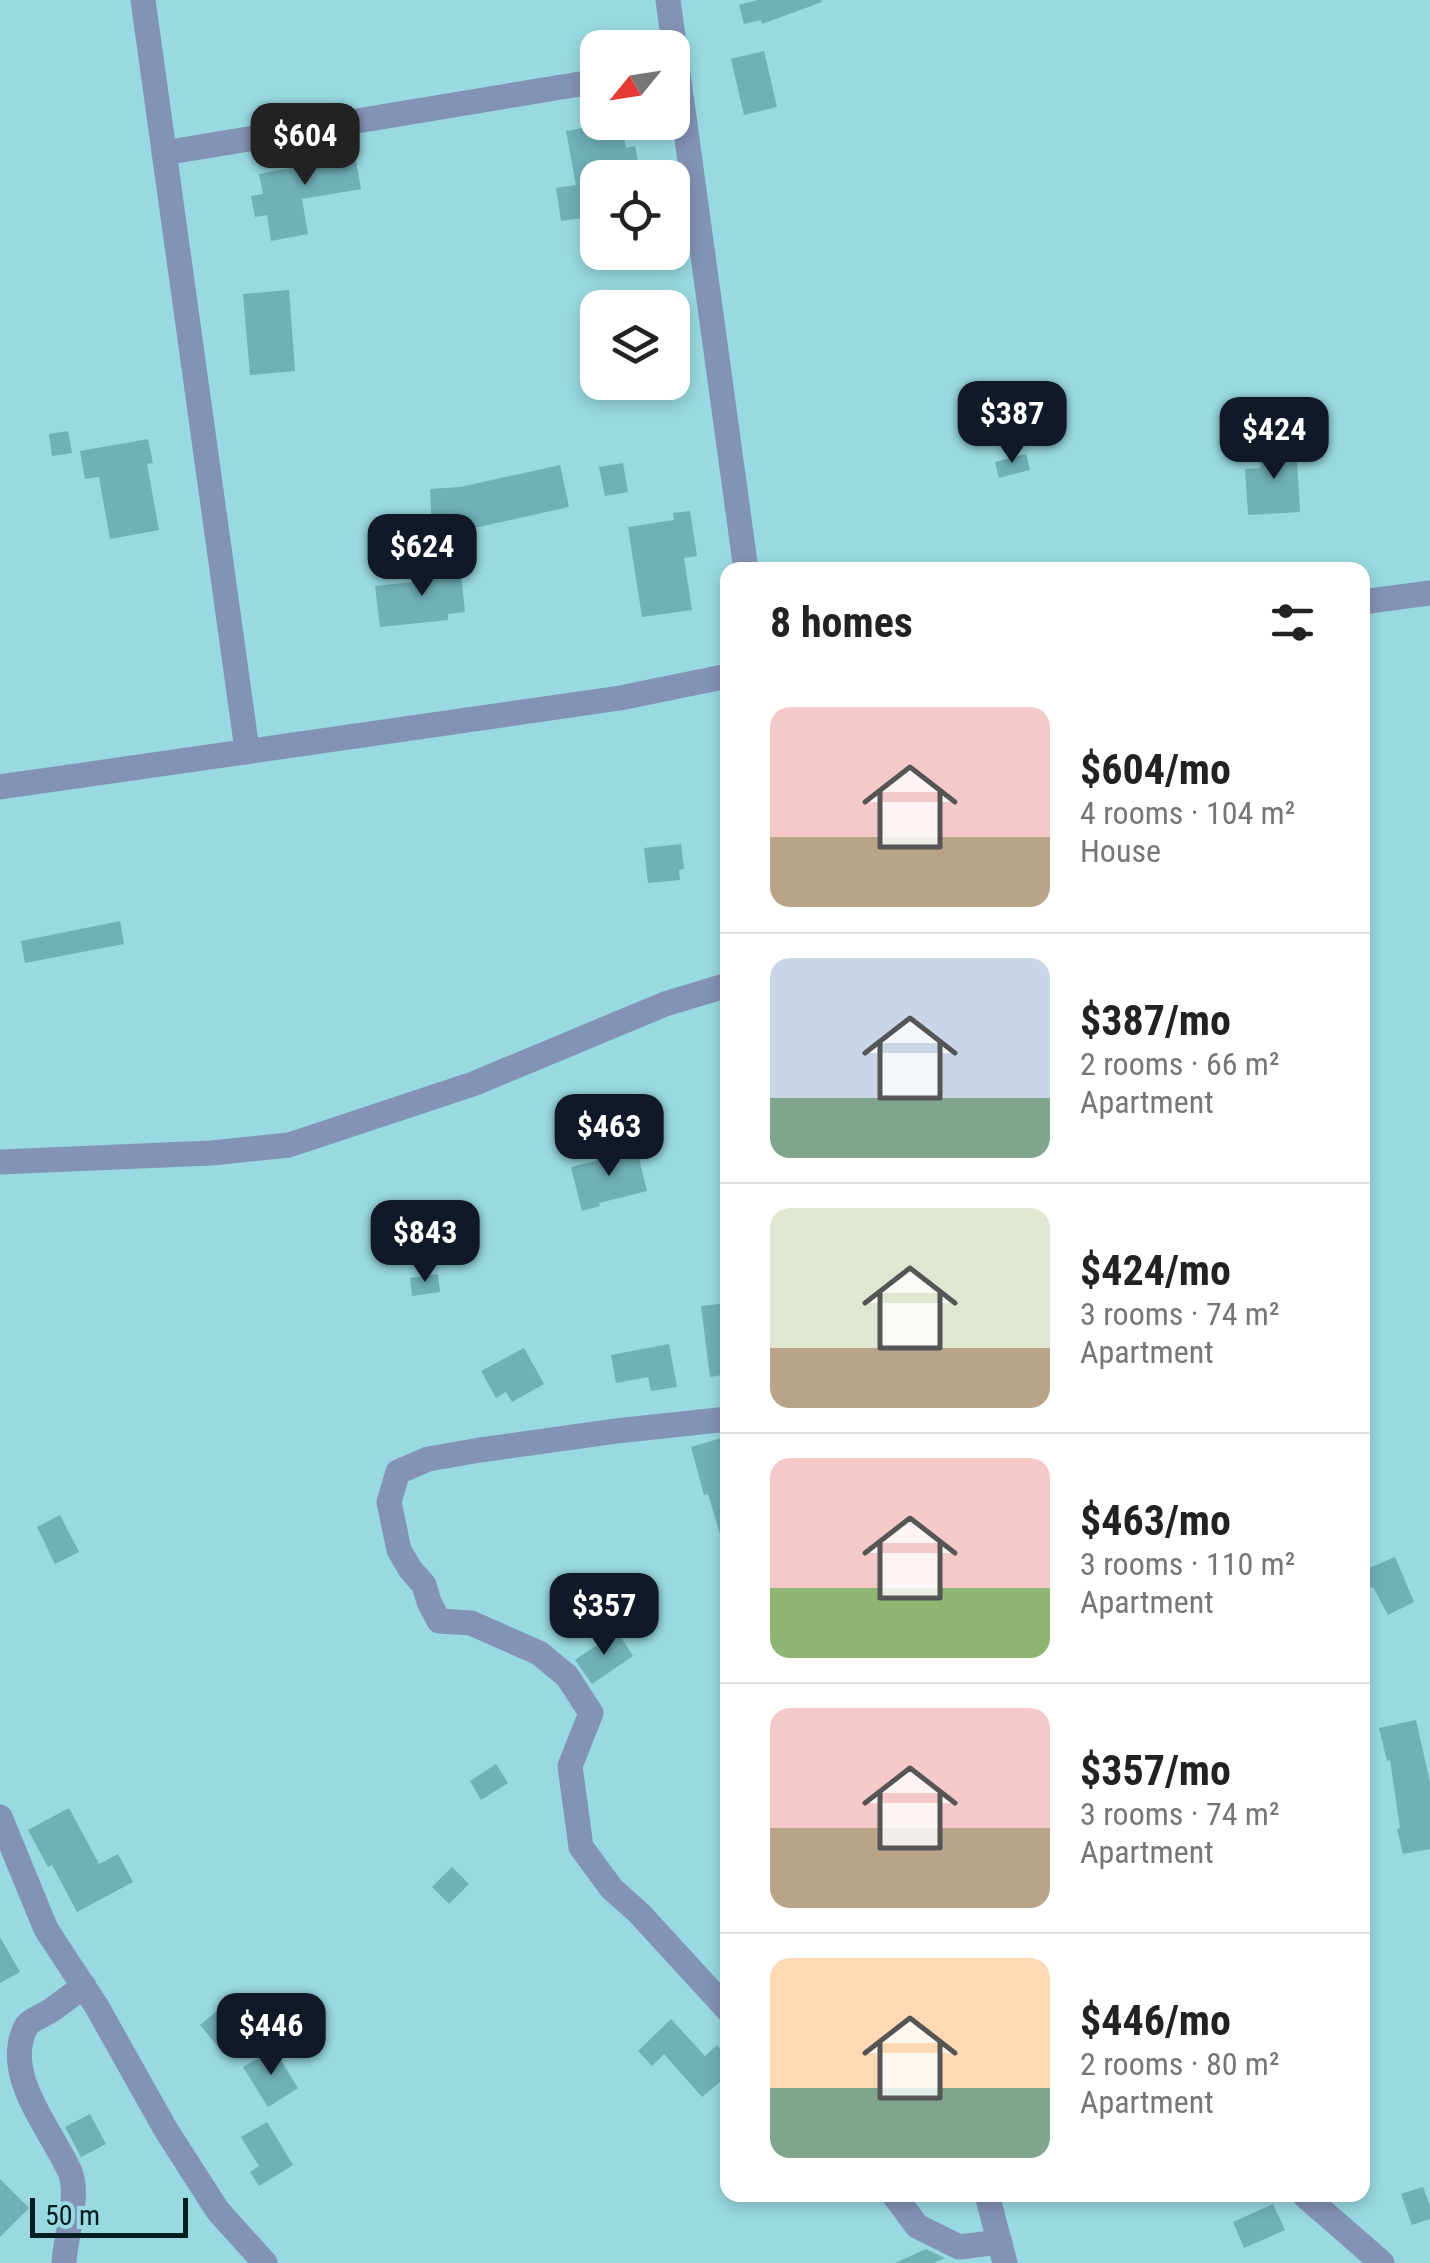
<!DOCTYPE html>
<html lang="en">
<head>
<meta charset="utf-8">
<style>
  :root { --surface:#fff; --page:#f6f6f6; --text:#222; --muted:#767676; --line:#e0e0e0; --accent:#111827 }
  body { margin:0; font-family:"Roboto Condensed",sans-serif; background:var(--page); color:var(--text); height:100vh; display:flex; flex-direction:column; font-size:38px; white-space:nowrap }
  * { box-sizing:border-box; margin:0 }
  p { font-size:32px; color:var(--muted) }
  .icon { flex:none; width:55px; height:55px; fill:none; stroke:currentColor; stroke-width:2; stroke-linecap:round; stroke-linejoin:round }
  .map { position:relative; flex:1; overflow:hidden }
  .drawer { position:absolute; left:720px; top:562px; width:650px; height:1640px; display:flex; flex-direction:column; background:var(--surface); border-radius:20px; box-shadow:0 5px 15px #0003 }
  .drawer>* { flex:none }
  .needle { width:65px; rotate:240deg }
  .buttons { position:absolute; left:580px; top:30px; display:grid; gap:20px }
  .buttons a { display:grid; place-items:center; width:110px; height:110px; border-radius:20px; background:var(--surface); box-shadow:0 5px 15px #0003; font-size:50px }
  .scale { position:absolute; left:30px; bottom:25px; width:158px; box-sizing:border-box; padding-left:10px; border:5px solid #031e21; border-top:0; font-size:28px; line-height:35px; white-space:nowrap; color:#031e21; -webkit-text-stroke:8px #99d9e1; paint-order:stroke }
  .price { position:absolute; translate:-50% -85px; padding:0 22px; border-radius:20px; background:var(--accent); color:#fff; font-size:32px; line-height:65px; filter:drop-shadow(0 2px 5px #0008) }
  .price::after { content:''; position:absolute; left:50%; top:60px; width:30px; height:22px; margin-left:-15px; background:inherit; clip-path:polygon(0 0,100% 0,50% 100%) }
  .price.on { background:#222; color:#fff }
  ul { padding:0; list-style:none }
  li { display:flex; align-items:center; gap:30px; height:250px; padding:0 50px }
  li+li { border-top:2px solid var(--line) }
  li span { display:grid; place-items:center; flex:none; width:280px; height:200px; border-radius:20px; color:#555 }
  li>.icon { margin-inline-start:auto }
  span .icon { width:120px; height:120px; fill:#fffc; stroke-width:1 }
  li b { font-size:42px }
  h2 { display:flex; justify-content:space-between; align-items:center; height:120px; padding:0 50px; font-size:42px }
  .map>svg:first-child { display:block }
</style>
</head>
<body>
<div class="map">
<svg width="1430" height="2263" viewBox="0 0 1430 2263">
  <rect width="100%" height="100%" fill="#99d9e1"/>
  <g fill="#70b0b8">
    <polygon points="758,0 821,0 822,2 762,24 761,20 744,24 739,5"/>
    <polygon points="764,51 777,107 744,115 731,59"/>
    <polygon points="614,122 621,122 626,148 635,146 640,172 598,178 598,216 561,221 556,188 576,185 566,131"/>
    <polygon points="352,138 361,189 302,199 308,234 271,241 267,215 255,217 251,196 263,194 259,174 323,162 319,144"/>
    <polygon points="289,290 295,371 250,375 243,294"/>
    <polygon points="68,431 72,453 52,456 49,434"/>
    <polygon points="148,439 153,463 147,464 159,530 110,539 99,477 85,479 80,451"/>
    <polygon points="1296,445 1300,512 1248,515 1245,469 1261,468 1260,447"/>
    <polygon points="1026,454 1030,470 999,478 995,462"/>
    <polygon points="623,463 628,492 605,496 599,467"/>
    <polygon points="560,465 569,507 479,527 432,530 430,489 460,487"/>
    <polygon points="690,511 697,556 684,558 692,610 642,617 628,527 674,520 673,513"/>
    <polygon points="460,566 465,612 448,614 448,620 380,627 375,586 431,580 430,570"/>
    <polygon points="681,844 684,869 679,870 680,880 648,883 644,848"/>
    <polygon points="120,921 124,944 25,963 21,941"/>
    <polygon points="637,1150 647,1191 599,1203 600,1206 582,1211 571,1167"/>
    <polygon points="438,1274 440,1292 412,1296 410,1278"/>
    <polygon points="728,1303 728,1374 710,1377 701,1306"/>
    <polygon points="669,1344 677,1387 651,1391 648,1377 616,1383 611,1355"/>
    <polygon points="524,1348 544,1384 512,1402 506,1392 496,1398 481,1371"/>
    <polygon points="728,1436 728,1543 723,1544 708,1494 704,1495 691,1447"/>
    <polygon points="60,1515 79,1552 55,1564 37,1527"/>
    <polygon points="1395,1557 1414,1602 1388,1615 1373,1587 1367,1589 1362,1579 1362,1571"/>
    <polygon points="617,1631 633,1656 592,1684 575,1660"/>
    <polygon points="1416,1720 1430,1782 1430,1849 1403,1854 1397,1829 1400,1828 1390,1760 1387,1761 1379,1728"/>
    <polygon points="496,1764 508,1783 481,1800 470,1781"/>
    <polygon points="69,1808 99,1864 118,1854 133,1882 77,1912 52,1865 48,1867 28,1830"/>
    <polygon points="452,1867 469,1884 449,1904 432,1887"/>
    <polygon points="0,1937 20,1972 0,1983"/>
    <polygon points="233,1997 252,2021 219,2048 200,2025"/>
    <polygon points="671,2019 705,2056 717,2045 728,2057 728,2075 702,2097 664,2054 652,2066 638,2051"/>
    <polygon points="274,2049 298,2088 268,2107 243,2067"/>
    <polygon points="90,2114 106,2144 81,2157 65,2127"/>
    <polygon points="267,2122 293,2165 259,2186 250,2172 259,2166 241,2137"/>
    <polygon points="0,2179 29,2208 0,2237"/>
    <polygon points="1423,2187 1430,2206 1430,2219 1412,2225 1401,2194"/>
    <polygon points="1273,2204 1285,2230 1244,2248 1233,2222"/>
    <polygon points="926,2249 945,2258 934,2263 895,2263"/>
  </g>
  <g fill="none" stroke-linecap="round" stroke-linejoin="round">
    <g stroke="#8393b6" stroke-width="25">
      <polyline points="143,0 247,750"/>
      <polyline points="668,0 746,570"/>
      <polyline points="164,153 598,81"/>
      <polyline points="1362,602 1430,593"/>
      <polyline points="0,787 620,698 728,676"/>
      <polyline points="0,1162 211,1153 289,1145 473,1084 665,1004 728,985"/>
      <polyline points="728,1419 616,1431 480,1450 428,1459 398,1472 389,1502 399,1550 410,1569 424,1585 429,1602 439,1621 471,1623 539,1653 567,1676 591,1713 570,1766 581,1847 612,1889 639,1913 728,2010"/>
      <polyline points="0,1817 46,1929 97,2007 166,2130 218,2211 265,2263"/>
      <polyline points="894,2195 917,2226 959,2247 1000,2242"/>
      <polyline points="987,2195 1005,2263"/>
      <polyline points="1304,2195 1382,2263"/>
      <path d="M64,2263c1,-26 16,-67 6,-91 -19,-43 -70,-99 -43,-147 7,-7 18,-10 26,-16 10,-7 20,-15 31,-23"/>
    </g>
  </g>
</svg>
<div class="buttons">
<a><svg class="needle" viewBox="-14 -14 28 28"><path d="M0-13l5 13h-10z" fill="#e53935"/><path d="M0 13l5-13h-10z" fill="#767676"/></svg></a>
<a><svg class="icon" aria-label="locate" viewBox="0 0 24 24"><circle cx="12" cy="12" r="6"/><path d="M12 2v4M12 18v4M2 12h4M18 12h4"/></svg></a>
<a><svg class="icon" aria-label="layers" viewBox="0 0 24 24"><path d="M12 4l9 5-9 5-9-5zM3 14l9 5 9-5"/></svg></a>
</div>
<div class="scale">50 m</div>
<b class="price on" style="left:305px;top:188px">$604</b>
<b class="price" style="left:1012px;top:466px">$387</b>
<b class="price" style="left:1274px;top:482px">$424</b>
<b class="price" style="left:422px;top:599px">$624</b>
<b class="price" style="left:609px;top:1179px">$463</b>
<b class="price" style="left:425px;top:1285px">$843</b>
<b class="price" style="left:604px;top:1658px">$357</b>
<b class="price" style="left:271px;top:2078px">$446</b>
<section class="drawer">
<h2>8 homes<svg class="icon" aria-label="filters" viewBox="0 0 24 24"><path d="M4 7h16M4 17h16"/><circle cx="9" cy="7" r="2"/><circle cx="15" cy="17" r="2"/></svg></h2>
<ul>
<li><span style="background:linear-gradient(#f6c9c9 65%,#b9a48a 0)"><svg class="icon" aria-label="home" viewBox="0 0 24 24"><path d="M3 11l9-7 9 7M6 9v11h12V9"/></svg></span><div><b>$604/mo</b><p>4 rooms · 104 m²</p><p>House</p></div></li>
<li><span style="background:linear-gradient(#c9d6e8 70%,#7fa58c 0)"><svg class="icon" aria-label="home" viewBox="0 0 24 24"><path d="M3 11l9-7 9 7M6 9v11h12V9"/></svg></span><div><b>$387/mo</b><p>2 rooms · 66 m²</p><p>Apartment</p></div></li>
<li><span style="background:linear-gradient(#dfe7d0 70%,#b9a48a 0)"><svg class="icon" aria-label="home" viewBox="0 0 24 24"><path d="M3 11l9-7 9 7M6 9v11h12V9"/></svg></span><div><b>$424/mo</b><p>3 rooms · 74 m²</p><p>Apartment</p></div></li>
<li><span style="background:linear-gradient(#f6c9c9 65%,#8fb573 0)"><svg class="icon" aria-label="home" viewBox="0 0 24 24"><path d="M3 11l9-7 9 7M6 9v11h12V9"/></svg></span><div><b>$463/mo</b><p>3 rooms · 110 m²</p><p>Apartment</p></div></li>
<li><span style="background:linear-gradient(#f6c9c9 60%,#b9a48a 0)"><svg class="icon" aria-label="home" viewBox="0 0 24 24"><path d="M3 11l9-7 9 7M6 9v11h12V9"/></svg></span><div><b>$357/mo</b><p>3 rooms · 74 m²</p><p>Apartment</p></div></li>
<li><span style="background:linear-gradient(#ffd9b3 65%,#7fa58c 0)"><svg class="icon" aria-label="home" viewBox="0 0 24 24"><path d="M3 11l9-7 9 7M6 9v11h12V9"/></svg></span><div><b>$446/mo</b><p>2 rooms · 80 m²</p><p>Apartment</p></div></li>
</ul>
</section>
</div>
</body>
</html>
